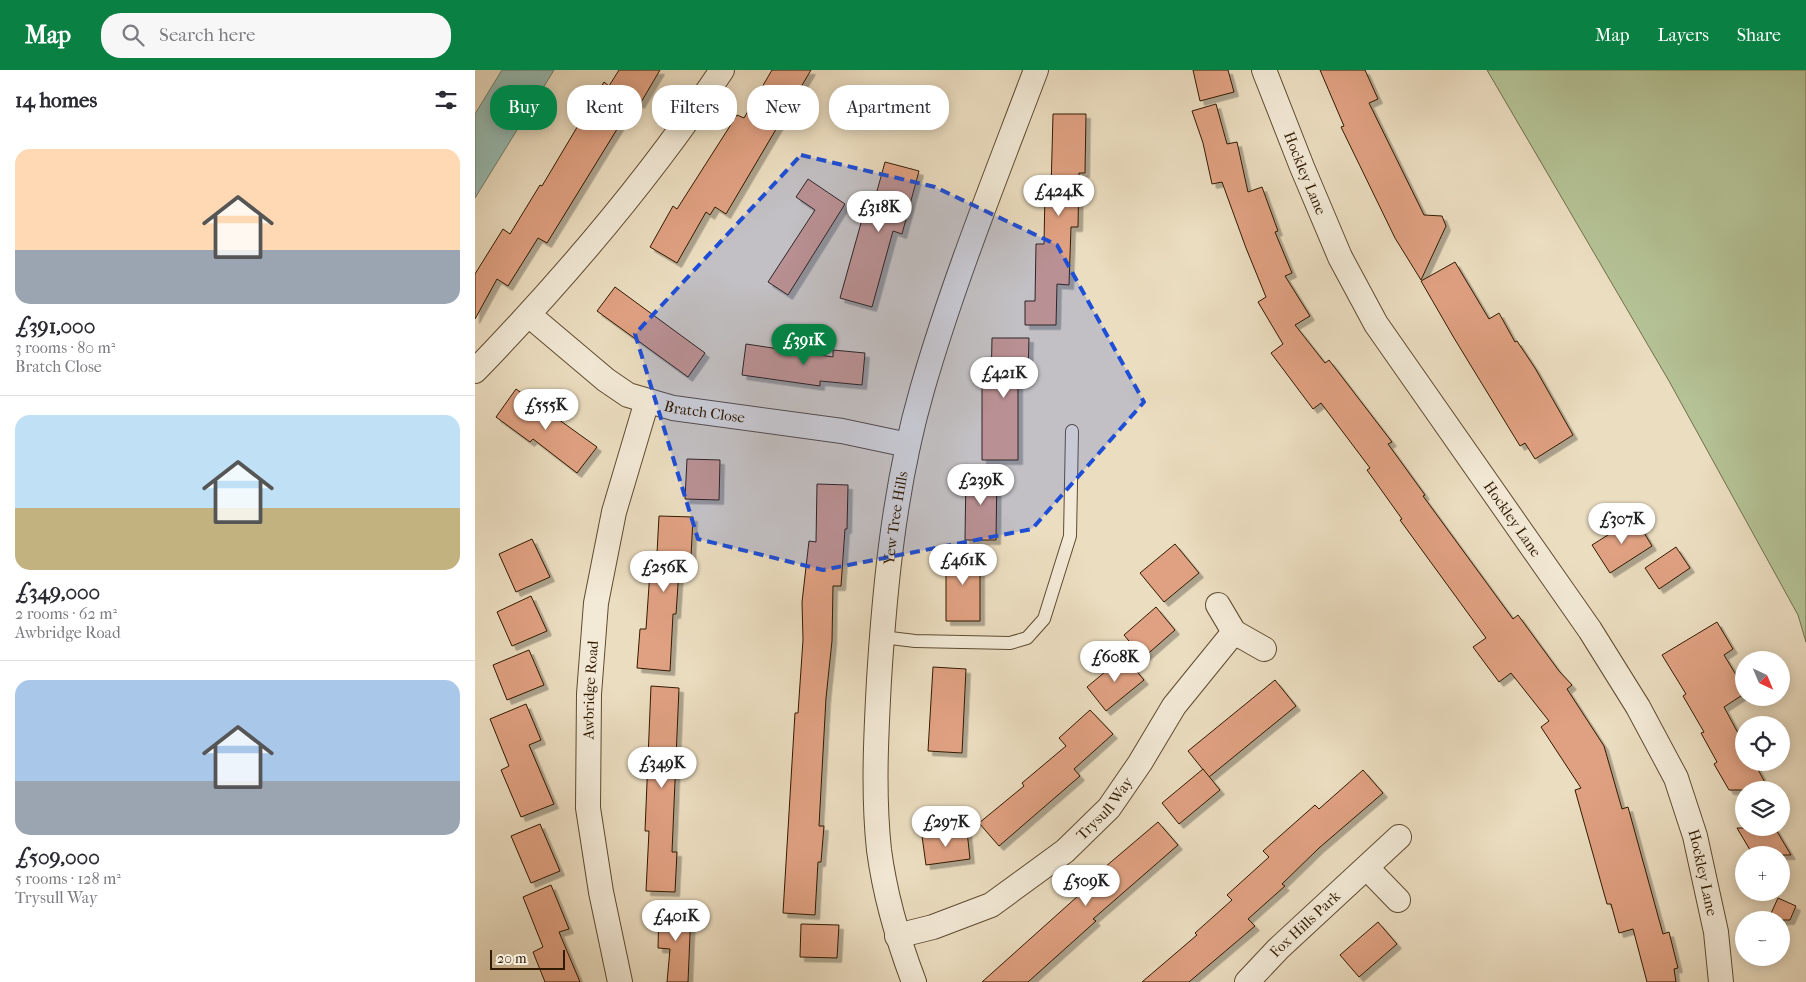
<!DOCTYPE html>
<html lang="en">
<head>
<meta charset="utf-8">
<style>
  :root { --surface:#fff; --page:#f7f7f7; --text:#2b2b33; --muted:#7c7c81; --line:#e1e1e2; --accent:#0b8043 }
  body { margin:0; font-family:"IM FELL French Canon",serif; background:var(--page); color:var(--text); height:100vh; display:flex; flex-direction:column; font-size:19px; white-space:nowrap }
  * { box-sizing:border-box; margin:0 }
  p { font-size:16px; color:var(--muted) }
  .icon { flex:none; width:28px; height:28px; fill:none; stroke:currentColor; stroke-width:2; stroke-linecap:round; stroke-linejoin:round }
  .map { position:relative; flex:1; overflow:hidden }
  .sheet { display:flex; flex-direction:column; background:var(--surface); width:475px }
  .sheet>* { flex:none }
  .banner { position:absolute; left:15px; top:15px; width:475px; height:45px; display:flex; gap:10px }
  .needle { width:32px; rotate:136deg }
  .fabs { position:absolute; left:1260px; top:581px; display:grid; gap:10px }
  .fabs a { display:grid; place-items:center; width:55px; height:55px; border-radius:50%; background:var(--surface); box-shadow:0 2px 12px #0003; font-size:25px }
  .scale { position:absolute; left:15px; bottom:12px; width:75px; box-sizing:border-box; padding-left:5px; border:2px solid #301a00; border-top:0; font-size:14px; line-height:18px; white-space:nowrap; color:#301a00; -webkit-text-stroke:4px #f2e9d6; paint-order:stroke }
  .price { position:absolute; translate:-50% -42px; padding:0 11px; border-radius:18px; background:#fff; color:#222; font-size:16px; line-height:32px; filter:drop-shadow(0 1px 2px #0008) }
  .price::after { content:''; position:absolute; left:50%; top:30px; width:15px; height:11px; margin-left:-8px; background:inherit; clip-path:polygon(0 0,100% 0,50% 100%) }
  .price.selected { background:var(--accent); color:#fff }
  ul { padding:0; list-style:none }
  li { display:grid; align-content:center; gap:10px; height:265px; padding:0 15px }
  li+li { border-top:1px solid var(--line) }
  li span { display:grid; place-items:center; height:155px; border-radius:15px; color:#555 }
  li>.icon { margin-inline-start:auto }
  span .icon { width:90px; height:90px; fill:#fffc; stroke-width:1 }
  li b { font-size:21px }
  h2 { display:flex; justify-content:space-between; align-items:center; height:60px; padding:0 15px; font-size:21px }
  .chip { padding:0 18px; border-radius:20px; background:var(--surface); box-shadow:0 2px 12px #0003; font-size:18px; line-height:45px }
  .chip.selected { background:var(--accent); color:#fff }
  header { display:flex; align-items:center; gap:30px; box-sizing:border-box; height:70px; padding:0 25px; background:var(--accent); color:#fff }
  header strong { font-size:24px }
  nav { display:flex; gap:28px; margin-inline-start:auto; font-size:18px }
  .search { width:350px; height:45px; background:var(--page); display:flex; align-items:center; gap:12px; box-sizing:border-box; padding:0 18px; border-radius:20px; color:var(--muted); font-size:19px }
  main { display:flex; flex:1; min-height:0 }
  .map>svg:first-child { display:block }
</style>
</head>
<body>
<header>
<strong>Map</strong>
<div class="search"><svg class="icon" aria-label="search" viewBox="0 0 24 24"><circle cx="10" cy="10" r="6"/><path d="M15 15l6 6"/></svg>Search here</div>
<nav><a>Map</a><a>Layers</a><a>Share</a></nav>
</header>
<main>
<section class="sheet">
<h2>14 homes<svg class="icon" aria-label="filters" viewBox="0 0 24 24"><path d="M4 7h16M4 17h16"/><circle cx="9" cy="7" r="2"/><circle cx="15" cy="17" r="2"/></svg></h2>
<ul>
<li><span style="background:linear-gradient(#ffd9b3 65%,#9aa5b1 0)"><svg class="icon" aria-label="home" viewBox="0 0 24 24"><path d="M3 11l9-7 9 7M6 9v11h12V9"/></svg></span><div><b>£391,000</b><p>3 rooms · 80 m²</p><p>Bratch Close</p></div></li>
<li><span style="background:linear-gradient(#bfe0f5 60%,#c2b280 0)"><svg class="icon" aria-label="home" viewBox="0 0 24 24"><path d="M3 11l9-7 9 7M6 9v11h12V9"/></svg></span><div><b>£349,000</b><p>2 rooms · 62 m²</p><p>Awbridge Road</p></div></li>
<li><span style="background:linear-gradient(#a9c7e8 65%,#9aa5b1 0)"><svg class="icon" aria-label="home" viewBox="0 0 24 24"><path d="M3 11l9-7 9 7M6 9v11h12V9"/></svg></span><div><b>£509,000</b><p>5 rooms · 128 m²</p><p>Trysull Way</p></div></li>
</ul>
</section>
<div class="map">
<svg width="1331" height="912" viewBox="0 0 1331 912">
  <defs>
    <filter id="shadow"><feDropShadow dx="4.5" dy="4.5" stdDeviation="0" flood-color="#0004"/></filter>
  </defs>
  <rect width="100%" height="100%" fill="#ebddc0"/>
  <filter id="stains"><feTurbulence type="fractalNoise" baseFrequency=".004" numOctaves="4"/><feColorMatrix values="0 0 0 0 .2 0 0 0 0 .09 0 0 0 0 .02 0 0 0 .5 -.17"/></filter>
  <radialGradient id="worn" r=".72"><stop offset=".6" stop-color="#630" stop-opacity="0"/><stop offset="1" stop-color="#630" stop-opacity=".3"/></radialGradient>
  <polygon fill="#b4c295" stroke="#726e4a" points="1012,0 1331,0 1331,572 1323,545 1194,311"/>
  <polygon fill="#98bcb2" stroke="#6e7b6b" points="27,0 79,0 0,128 0,44"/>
  <g fill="#e0a182" stroke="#301a00" filter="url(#shadow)">
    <polygon points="144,0 185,0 165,34 160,30 72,173 63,168 33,216 22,209 0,249 0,204 28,159 35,164 65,115 67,116 129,12 134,16"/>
    <polygon points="297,0 336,0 251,144 240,137 235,145 231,142 202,193 175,177 198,136 202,139 262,45 269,48"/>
    <polygon points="718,0 753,0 759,22 725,31"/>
    <polygon points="845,0 890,0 903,29 894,33 949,145 967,146 971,156 946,210 920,168 866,57 869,56"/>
    <polygon points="741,34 752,74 762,72 773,122 787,117 803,161 800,162 817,203 810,206 835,246 820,255 850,293 854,290 917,372 913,374 950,425 948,426 1038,549 1043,545 1084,601 1097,615 1092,619 1129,676 1147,739 1153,737 1188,864 1194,862 1203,898 1199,899 1201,912 1172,912 1158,859 1144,863 1136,834 1132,834 1100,720 1106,718 1066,657 1074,651 1036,603 1024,612 998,577 1011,568 925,450 927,449 892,400 895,398 846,333 838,339 796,283 808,274 783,232 791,227 771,178 747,112 737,114 728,73 717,41"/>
    <polygon points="578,44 611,44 610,103 604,103 603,157 596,157 594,215 582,214 581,255 550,255 550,231 560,231 561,174 569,174 570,120 576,120"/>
    <polygon points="410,92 444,101 427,164 418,161 397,237 365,228 388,146 394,150"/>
    <polygon points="333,109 370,134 313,225 293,212 340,140 321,127"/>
    <polygon points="980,192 1014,249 1024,243 1040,272 1042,271 1060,298 1098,365 1060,389 1050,373 1045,376 979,268 946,211"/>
    <polygon points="140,217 230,283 213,307 122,241"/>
    <polygon points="517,268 554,268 553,307 543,307 543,390 507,390 507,318 516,318"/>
    <polygon points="271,274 358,287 358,280 390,283 387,315 345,311 345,316 267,305"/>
    <polygon points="41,319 122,377 102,403 58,369 55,372 21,347"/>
    <polygon points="212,389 245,390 244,430 210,429"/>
    <polygon points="491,401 522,401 521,470 490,470"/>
    <polygon points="342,414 373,415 372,459 370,459 366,516 358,516 357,571 351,628 344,756 349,756 346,792 343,792 340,845 308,843 320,643 323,643 328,570 327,532 334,471 341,472"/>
    <polygon points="184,446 218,447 216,487 205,486 201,544 198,544 195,601 162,598 165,559 171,559 175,501 181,502"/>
    <polygon points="1160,448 1177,476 1135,503 1117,475"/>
    <polygon points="57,469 75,507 41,522 24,484"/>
    <polygon points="700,474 724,503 689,532 665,503"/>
    <polygon points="1201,477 1215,498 1184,519 1170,498"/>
    <polygon points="471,481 505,482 505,551 471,551"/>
    <polygon points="56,526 72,561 37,576 22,542"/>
    <polygon points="681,537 700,560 668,588 649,565"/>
    <polygon points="1242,552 1258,579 1249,585 1269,618 1269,624 1249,637 1269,674 1269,692 1279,692 1294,720 1254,720 1239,694 1242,692 1226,663 1229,662 1208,626 1211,624 1187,585"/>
    <polygon points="54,580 69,615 32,630 18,595"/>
    <polygon points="649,586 669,610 631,641 612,617"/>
    <polygon points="458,597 491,599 487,683 453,681"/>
    <polygon points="800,610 821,636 734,707 713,681"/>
    <polygon points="176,616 204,618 197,782 202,782 200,822 171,821 174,761 170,761"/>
    <polygon points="51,634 66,670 54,675 79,734 46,747 26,700 34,696 15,649"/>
    <polygon points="615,640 638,664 599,699 605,706 524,776 504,753 549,716 547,713 591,676 584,668"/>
    <polygon points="728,699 745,720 704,754 687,733"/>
    <polygon points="888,700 908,723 844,778 807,814 810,816 773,849 780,856 714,912 667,912 722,865 720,863 757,830 752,825 794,787 788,781 840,735 844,739"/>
    <polygon points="683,752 703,775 618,849 621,851 553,912 507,912 613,817 610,814"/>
    <polygon points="65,754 85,801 56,813 36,766"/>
    <polygon points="1262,758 1300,758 1316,785 1278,785"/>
    <polygon points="492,761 495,789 451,795 447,766"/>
    <polygon points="76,815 94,859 84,862 105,912 70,912 58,882 68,877 48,827"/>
    <polygon points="1303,828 1321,836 1315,850 1293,850"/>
    <polygon points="184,839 216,841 213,912 192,912 195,879 183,878"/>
    <polygon points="903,852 922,874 884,907 865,885"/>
    <polygon points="326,854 364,855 362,888 325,887"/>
  </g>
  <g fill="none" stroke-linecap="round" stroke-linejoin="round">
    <defs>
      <polyline id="lane" points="407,567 440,571 535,573 552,568 569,549 595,466 597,361"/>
      <g id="street">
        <path id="s1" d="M789,0l38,97 38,90 36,67 214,306 48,77 38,71 19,58 21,96 5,50"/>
        <path id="s2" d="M54,245l77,65 22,15 45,13 169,23 66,14"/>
        <path d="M0,301c90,-93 175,-193 247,-301"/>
        <polyline points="743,535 759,562 789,579"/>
        <polyline points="892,798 923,830"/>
        <path id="s3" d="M422,866l36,-9 58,-22 74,-54 44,-43 31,-45 34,-57 60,-74"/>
        <path id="s4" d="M145,912l-19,-90 -13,-84 1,-114 7,-91 18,-91 33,-111"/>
        <path id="s5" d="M439,912c-16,-42 -29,-87 -35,-132 -6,-56 -3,-114 0,-170 6,-97 16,-196 43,-290 31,-108 74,-214 114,-320"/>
        <path id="s6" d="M772,912l31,-33 121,-112"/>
      </g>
    </defs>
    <use href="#lane" stroke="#5f4b30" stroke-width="14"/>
    <use href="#street" stroke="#5f4b30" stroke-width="26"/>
    <use href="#lane" stroke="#f2e9d6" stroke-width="12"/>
    <use href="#street" stroke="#f2e9d6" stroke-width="24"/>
  </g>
  <path fill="#1d4ed8" fill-opacity="0.2" stroke="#1d4ed8" stroke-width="4" stroke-dasharray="10 6" stroke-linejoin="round" d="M326,85l134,32 122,58 87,157 -112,127 -209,41 -125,-31 -63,-205z"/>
  <g text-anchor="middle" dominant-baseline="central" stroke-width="4.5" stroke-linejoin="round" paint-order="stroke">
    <g font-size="15" fill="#301a00" stroke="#f2e9d6">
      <text stroke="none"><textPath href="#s1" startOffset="111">Hockley Lane</textPath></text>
      <text stroke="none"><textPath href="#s2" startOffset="206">Bratch Close</textPath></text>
      <text stroke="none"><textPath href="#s5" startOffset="470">Yew Tree Hills</textPath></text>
      <text stroke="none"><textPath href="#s1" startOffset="516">Hockley Lane</textPath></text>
      <text stroke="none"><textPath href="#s4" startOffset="295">Awbridge Road</textPath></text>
      <text stroke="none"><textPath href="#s3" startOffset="249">Trysull Way</textPath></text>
      <text stroke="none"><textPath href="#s1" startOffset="921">Hockley Lane</textPath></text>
      <text stroke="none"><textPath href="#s6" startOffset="82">Fox Hills Park</textPath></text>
    </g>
  </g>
  <rect width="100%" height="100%" filter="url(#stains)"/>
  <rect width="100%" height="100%" fill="url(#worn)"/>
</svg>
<div class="fabs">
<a><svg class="needle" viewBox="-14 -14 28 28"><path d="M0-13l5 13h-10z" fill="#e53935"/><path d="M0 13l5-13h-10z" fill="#7c7c81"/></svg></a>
<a><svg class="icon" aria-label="locate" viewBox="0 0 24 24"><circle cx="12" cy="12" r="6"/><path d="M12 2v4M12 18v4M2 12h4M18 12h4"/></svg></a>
<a><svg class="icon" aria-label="layers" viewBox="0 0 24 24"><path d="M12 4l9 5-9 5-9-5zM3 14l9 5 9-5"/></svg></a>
<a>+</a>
<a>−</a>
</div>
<div class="scale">20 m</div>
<b class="price" style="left:584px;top:147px">£424K</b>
<b class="price" style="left:404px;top:163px">£318K</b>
<b class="price selected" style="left:329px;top:296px">£391K</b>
<b class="price" style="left:529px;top:329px">£421K</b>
<b class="price" style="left:71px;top:361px">£555K</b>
<b class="price" style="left:506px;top:436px">£239K</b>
<b class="price" style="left:1147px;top:475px">£307K</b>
<b class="price" style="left:488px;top:516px">£461K</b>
<b class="price" style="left:189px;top:523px">£256K</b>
<b class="price" style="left:640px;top:613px">£608K</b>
<b class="price" style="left:187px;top:719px">£349K</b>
<b class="price" style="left:471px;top:778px">£297K</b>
<b class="price" style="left:611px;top:837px">£509K</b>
<b class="price" style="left:201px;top:872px">£401K</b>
<div class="banner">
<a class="chip selected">Buy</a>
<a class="chip">Rent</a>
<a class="chip">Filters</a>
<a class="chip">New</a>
<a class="chip">Apartment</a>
</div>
</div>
</main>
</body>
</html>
